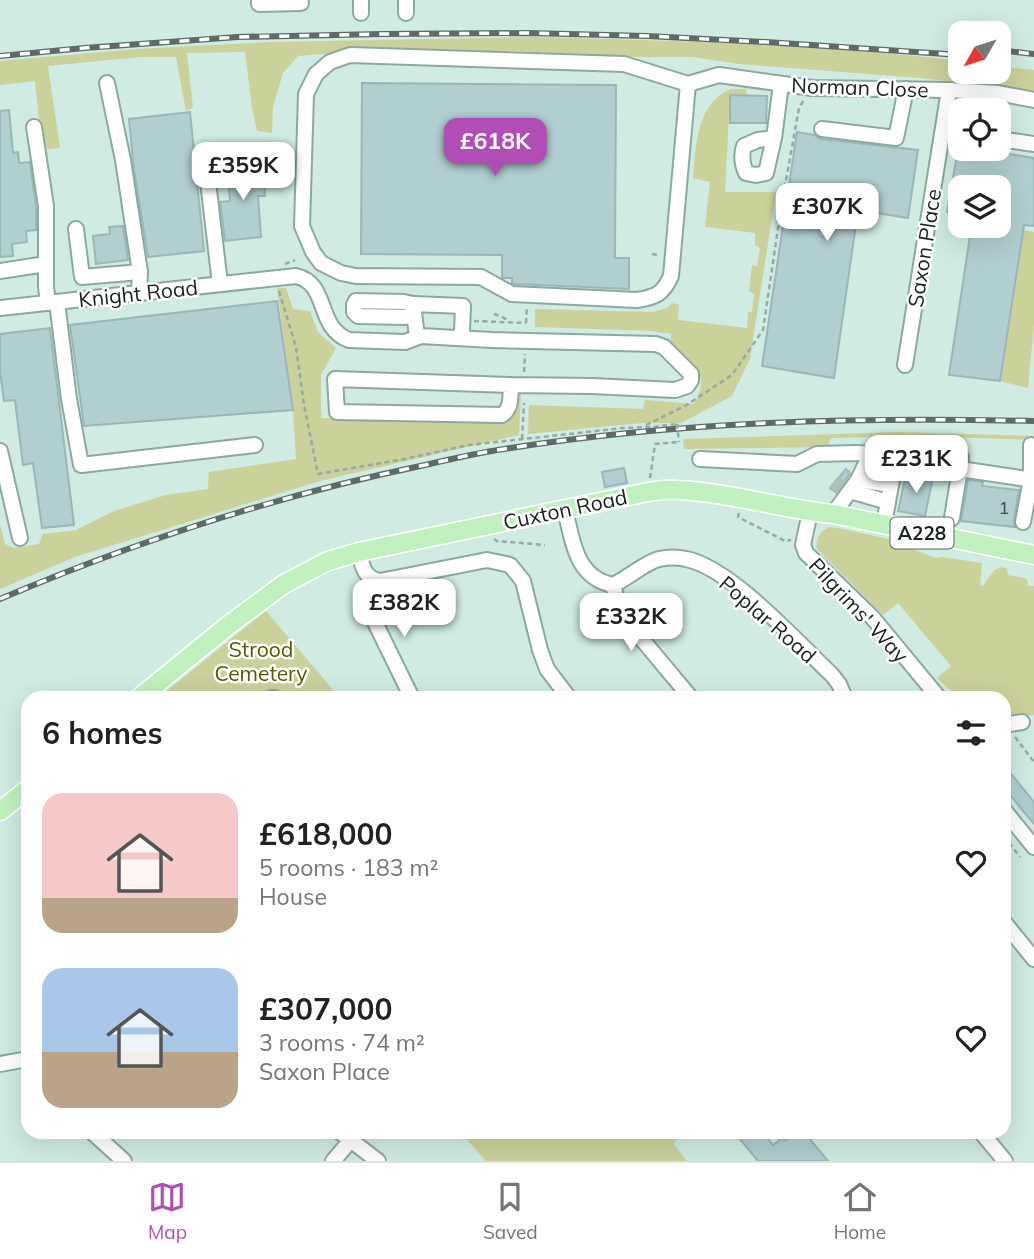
<!DOCTYPE html>
<html lang="en">
<head>
<meta charset="utf-8">
<style>
  :root { --surface:#fff; --page:#f6f6f6; --text:#222; --muted:#767676; --line:#e0e0e0; --accent:#b04eb6 }
  body { margin:0; font-family:Mulish,sans-serif; background:var(--page); color:var(--text); height:100vh; display:flex; flex-direction:column; font-size:26px; white-space:nowrap }
  * { box-sizing:border-box; margin:0 }
  p { font-size:23px; color:var(--muted) }
  .icon { flex:none; width:38px; height:38px; fill:none; stroke:currentColor; stroke-width:2; stroke-linecap:round; stroke-linejoin:round }
  .map { position:relative; flex:1; overflow:hidden }
  .drawer { position:absolute; left:21px; top:691px; width:990px; height:448px; display:flex; flex-direction:column; background:var(--surface); border-radius:21px; box-shadow:0 7px 28px #0002 }
  .drawer>* { flex:none }
  .needle { width:46px; rotate:231deg }
  .tools { position:absolute; left:948px; top:21px; display:grid; gap:14px }
  .tools a { display:grid; place-items:center; width:63px; height:63px; border-radius:14px; background:var(--surface); box-shadow:0 7px 28px #0002; font-size:35px }
  .price { position:absolute; translate:-50% -60px; padding:0 16px; border-radius:14px; background:#fff; color:#222; font-size:23px; line-height:46px; filter:drop-shadow(0 2px 4px #0008) }
  .price::after { content:''; position:absolute; left:50%; top:42px; width:21px; height:16px; margin-left:-10px; background:inherit; clip-path:polygon(0 0,100% 0,50% 100%) }
  .price.on { background:var(--accent); color:#fff }
  ul { padding:0; list-style:none }
  li { display:flex; align-items:center; gap:21px; height:175px; padding:0 21px }
  li span { display:grid; place-items:center; flex:none; width:196px; height:140px; border-radius:21px; color:#555 }
  li>.icon { margin-inline-start:auto }
  span .icon { width:84px; height:84px; fill:#fffc; stroke-width:1 }
  li b { font-size:30px }
  h2 { display:flex; justify-content:space-between; align-items:center; height:84px; padding:0 21px; font-size:30px }
  .menu { display:flex; justify-content:space-around; align-items:center; height:98px; border-top:2px solid var(--line); background:var(--surface); font-size:19px; color:var(--muted) }
  .menu a { display:grid; justify-items:center; gap:4px }
  .menu .on { color:var(--accent) }
  .map>svg:first-child { display:block }
</style>
</head>
<body>
<div class="map">
<svg width="1034" height="1161" viewBox="0 0 1034 1161">
  <rect width="100%" height="100%" fill="#cfebe2"/>
  <g fill="#cbd19b">
    <path d="M536,37c142,4 284,7 425,24v11h38v-6l35,4v21l-115,-13 -180,-14 -47,-7h-56l-127,-6 -89,-1 -62,1 -60,5 -15,17 -10,34 -1,26 -15,-2 -5,-23 -7,-56 -58,1 6,55 -7,3 -10,-54h-35l-93,9 12,82 -18,2 -7,-69 -35,4v-24l137,-12 132,-7z"/>
    <path d="M731,89h15l1,6 -17,1 -5,96h51l-26,167 -18,37 -51,27h-38l-115,11 1,-29 114,4 2,-9 49,4c18,-32 -1,-39 -23,-59v-11l-19,-3 -117,-4v-18l118,3 14,-4 5,-5 7,2 -1,15 69,8 1,-16h4l2,-18 -5,-3 3,-26 5,1 3,-18 -5,-3v-12l-50,-6 5,-45 -17,-4c3,-33 3,-74 38,-89z"/>
    <polygon points="1023,230 1034,232 1034,324 1028,388 1000,381"/>
    <polygon points="277,288 286,288 293,309 310,311 318,332 336,348 321,375 321,418 500,420 514,394 521,392 519,435 320,481 75,557 0,589 0,524 5,544 14,548 39,544 43,534 76,530 114,511 166,495 208,489 209,472 296,459 293,410"/>
    <polygon points="899,432 1034,436 1034,440 924,436 831,438 827,447 684,449 683,439"/>
    <path d="M829,527l14,2 64,14v4l29,11 6,-1 40,6 -2,22 3,1 11,-16 8,-3 5,2 1,6c7,2 12,1 19,4l1,7h6v129l-29,2 -1,-19h-45l-22,-20 14,-12 -53,-63 -15,12 -66,-66c-2,-11 3,-17 12,-22z"/>
    <polygon points="266,611 340,698 158,698"/>
    <polygon points="460,1132 685,1132 673,1143 687,1161 486,1161"/>
  </g>
  <g fill="#b1ced1" stroke="#99b6b9" stroke-width="2">
    <polygon points="362,83 616,85 615,258 629,258 629,289 515,284 512,283 512,278 502,278 502,255 361,254"/>
    <polygon points="730,95 767,96 766,123 730,123"/>
    <polygon points="9,110 13,153 18,152 19,163 30,162 36,207 36,230 26,231 27,242 12,244 13,256 0,257 0,111"/>
    <polygon points="190,112 204,251 148,257 134,170 129,119"/>
    <polygon points="797,132 814,135 821,139 918,150 908,218 858,210 834,378 762,366"/>
    <polygon points="958,149 978,149 1034,158 1034,226 1024,225 1000,381 949,375 971,229 999,235 999,187 961,187 961,214 947,212"/>
    <polygon points="263,161 265,196 258,196 261,237 225,241 220,202 230,201 227,166"/>
    <polygon points="123,226 128,260 96,264 93,236 110,234 109,227"/>
    <polygon points="277,301 293,410 84,426 70,325"/>
    <polygon points="50,328 74,525 42,528 33,463 23,465 15,400 4,401 0,372 0,334"/>
    <polygon points="624,468 627,483 605,487 602,472"/>
    <polygon points="846,469 850,473 837,493 830,488"/>
    <polygon points="906,475 933,477 925,516 898,511"/>
    <polygon points="968,480 983,482 982,486 1019,490 1014,520 1015,527 961,521"/>
    <polygon points="1004,765 1034,802 1034,824 1004,788"/>
    <polygon points="734,1132 762,1132 773,1145 782,1138 785,1141 796,1132 804,1132 828,1161 758,1161"/>
  </g>
  <g fill="none" stroke-linecap="round" stroke-linejoin="round">
    <polyline stroke="#aac3bb" stroke-width="14" stroke-dasharray="14 7" stroke-linecap="butt" points="835,491 850,473"/>
    <defs>
      <g id="minor">
        <polyline points="259,0 259,4 301,3"/>
        <polyline points="361,0 361,13"/>
        <polyline points="406,0 406,13"/>
        <path d="M350,55l274,9 64,20 -17,192c-8,18 -15,21 -34,24l-125,-6 -31,-17 -125,-1 -15,-3 -20,-10 -8,-11 -11,-26 4,-132 10,-20 14,-12z"/>
        <polyline points="107,83 123,160 140,272 139,293"/>
        <polyline points="688,84 719,75 812,88 949,90 998,93 1034,100"/>
        <polyline points="991,110 992,93"/>
        <polyline points="34,127 46,206 46,287 48,303"/>
        <polyline points="822,129 896,138 906,89"/>
        <path d="M774,138l-16,2 -14,6c-3,9 -2,18 2,27l10,2 10,-2 8,-35 7,-54"/>
        <polyline points="999,139 1034,144"/>
        <polyline points="207,173 220,284"/>
        <polyline points="76,229 82,277 140,272"/>
        <polyline points="0,271 46,264"/>
        <polyline points="57,302 69,399 81,465 255,445"/>
        <polyline points="413,304 404,302 356,301 354,305 354,312 358,316 404,317 414,316"/>
        <path d="M0,308l296,-32c34,8 19,51 53,64l56,2 16,-6 71,4 164,4 8,3 27,27v6l-4,6 -12,4 -83,-4 -81,-1 -176,-6 2,33 165,3c10,-7 8,-18 9,-30"/>
        <polyline points="417,337 413,304 463,306 462,331 459,338"/>
        <polyline points="905,365 949,90"/>
        <polyline points="0,451 20,538"/>
        <polyline points="700,459 797,464 817,454 855,453 961,457 960,469"/>
        <polyline points="895,464 931,468"/>
        <polyline points="858,480 867,461 895,464 891,485"/>
        <polyline points="850,491 888,502"/>
        <path d="M565,510c8,31 10,67 48,75 15,-7 33,-23 46,-26 9,-2 19,-2 27,0 44,8 113,85 146,116l7,9 6,14"/>
        <polyline points="810,512 803,545 806,553 872,617 939,698"/>
        <polyline points="833,514 858,480 891,485 884,524"/>
        <polyline points="952,518 960,469 1034,480"/>
        <polyline points="1023,522 1031,479 1031,445"/>
        <path d="M359,552c3,13 5,27 21,29l107,-21 23,5 13,16 17,69 7,19 22,29"/>
        <polyline points="372,580 366,595 367,606 412,698"/>
        <polyline points="613,585 618,604 625,619 691,698"/>
        <polyline points="271,698 275,698"/>
        <polyline points="1004,725 1022,722"/>
        <polyline points="1004,810 1034,847"/>
        <polyline points="1004,922 1034,959"/>
        <polyline points="0,1064 28,1059"/>
        <polyline points="92,1132 124,1161"/>
        <polyline points="340,1132 378,1161"/>
        <polyline points="981,1132 1005,1161"/>
        <polyline points="333,1161 351,1140"/>
      </g>
      <g id="major">
        <path d="M139,698l91,-74 54,-40 44,-23 31,-9 289,-60c9,-1 19,-3 28,-2 53,2 105,19 157,24l201,41"/>
        <polyline points="0,811 28,789"/>
      </g>
    </defs>
    <use href="#minor" stroke="#8da89f" stroke-width="18"/>
    <use href="#major" stroke="#fff" stroke-width="21"/>
    <g stroke="#94aaa3" stroke-width="2.5" stroke-dasharray="5 3.5" stroke-linecap="butt">
      <polyline points="652,254 659,255"/>
      <polyline points="285,264 295,260"/>
      <polyline points="279,291 296,347 304,405 318,474 404,459 469,445 623,428 653,427 677,424"/>
      <path d="M494,314c5,2 13,3 14,9"/>
      <polyline points="474,321 526,323"/>
      <polyline points="526,323 527,306"/>
      <polyline points="524,372 525,354"/>
      <polyline points="646,425 685,406 732,375 763,330 781,208 799,108 804,100"/>
      <polyline points="522,439 524,403"/>
      <polyline points="650,478 655,444 679,442"/>
      <polyline points="739,513 738,517 785,541 791,540"/>
      <polyline points="494,539 497,541 545,545"/>
      <polyline points="1015,737 1034,762"/>
      <polyline points="1004,836 1020,857"/>
    </g>
    <use href="#minor" stroke="#fff" stroke-width="14"/>
    <use href="#major" stroke="#c1f1bf" stroke-width="18"/>
    <defs>
      <g id="rail">
        <polyline points="999,50 1034,54"/>
        <polyline points="0,56 84,48 238,37 382,34 528,33 647,36 766,42 961,55"/>
        <path d="M0,599c137,-58 279,-104 425,-134 26,-6 52,-12 79,-16 175,-28 353,-32 530,-28"/>
      </g>
    </defs>
    <use href="#rail" stroke="#5b6b66" stroke-width="6"/>
    <use href="#rail" stroke="#fff" stroke-width="3.5" stroke-dasharray="10" stroke-linecap="butt"/>
    <polyline stroke="#94aaa3" stroke-width="2.5" stroke-dasharray="5 3.5" stroke-linecap="butt" points="677,424 679,442"/>
  </g>
  <g text-anchor="middle" dominant-baseline="central" stroke-width="5" stroke-linejoin="round" paint-order="stroke">
    <g font-size="18" fill="#3e4d4c">
      <text x="1004" y="507">1</text>
    </g>
    <rect fill="#fff" stroke="#5d6462" stroke-width="2" x="890.5" y="517.5" width="63" height="31" rx="5"/>
    <g font-size="19" font-weight="bold" fill="#18221f">
      <text x="922" y="533">A228</text>
    </g>
    <g font-size="21" fill="#18221f" stroke="#fff">
      <text transform="translate(860 87) rotate(2)">Norman Close</text>
      <text transform="translate(924 248) rotate(-81)">Saxon Place</text>
      <text transform="translate(138 293) rotate(-6)">Knight Road</text>
      <text transform="translate(565 509) rotate(-12)">Cuxton Road</text>
      <text transform="translate(859 610) rotate(47)">Pilgrims' Way</text>
      <text transform="translate(768 619) rotate(41)">Poplar Road</text>
    </g>
    <g font-size="21" fill="#555902" stroke="#fff">
      <text x="261" y="649">Strood<tspan x="261" dy="24">Cemetery</tspan></text>
    </g>
  </g>
</svg>
<div class="tools">
<a><svg class="needle" viewBox="-14 -14 28 28"><path d="M0-13l5 13h-10z" fill="#e53935"/><path d="M0 13l5-13h-10z" fill="#767676"/></svg></a>
<a><svg class="icon" aria-label="locate" viewBox="0 0 24 24"><circle cx="12" cy="12" r="6"/><path d="M12 2v4M12 18v4M2 12h4M18 12h4"/></svg></a>
<a><svg class="icon" aria-label="layers" viewBox="0 0 24 24"><path d="M12 4l9 5-9 5-9-5zM3 14l9 5 9-5"/></svg></a>
</div>
<b class="price on" style="left:495px;top:178px">£618K</b>
<b class="price" style="left:243px;top:202px">£359K</b>
<b class="price" style="left:827px;top:243px">£307K</b>
<b class="price" style="left:916px;top:495px">£231K</b>
<b class="price" style="left:404px;top:639px">£382K</b>
<b class="price" style="left:631px;top:653px">£332K</b>
<section class="drawer">
<h2>6 homes<svg class="icon" aria-label="filters" viewBox="0 0 24 24"><path d="M4 7h16M4 17h16"/><circle cx="9" cy="7" r="2"/><circle cx="15" cy="17" r="2"/></svg></h2>
<ul>
<li><span style="background:linear-gradient(#f6c9c9 75%,#b9a48a 0)"><svg class="icon" aria-label="home" viewBox="0 0 24 24"><path d="M3 11l9-7 9 7M6 9v11h12V9"/></svg></span><div><b>£618,000</b><p>5 rooms · 183 m²</p><p>House</p></div><svg class="icon" aria-label="heart" viewBox="0 0 24 24"><path d="M12 20l-8-8c-3-5 5-10 8-4 3-6 11-1 8 4z"/></svg></li>
<li><span style="background:linear-gradient(#a9c7e8 60%,#b9a48a 0)"><svg class="icon" aria-label="home" viewBox="0 0 24 24"><path d="M3 11l9-7 9 7M6 9v11h12V9"/></svg></span><div><b>£307,000</b><p>3 rooms · 74 m²</p><p>Saxon Place</p></div><svg class="icon" aria-label="heart" viewBox="0 0 24 24"><path d="M12 20l-8-8c-3-5 5-10 8-4 3-6 11-1 8 4z"/></svg></li>
</ul>
</section>
</div>
<nav class="menu">
<a class="on"><svg class="icon" aria-label="map" viewBox="0 0 24 24"><path d="M3 6l6-2 6 2 6-2v14l-6 2-6-2-6 2zM9 4v14M15 6v14"/></svg>Map</a>
<a><svg class="icon" aria-label="saved" viewBox="0 0 24 24"><path d="M7 4h10v16l-5-4-5 4z"/></svg>Saved</a>
<a><svg class="icon" aria-label="home" viewBox="0 0 24 24"><path d="M3 11l9-7 9 7M6 9v11h12V9"/></svg>Home</a>
</nav>
</body>
</html>
